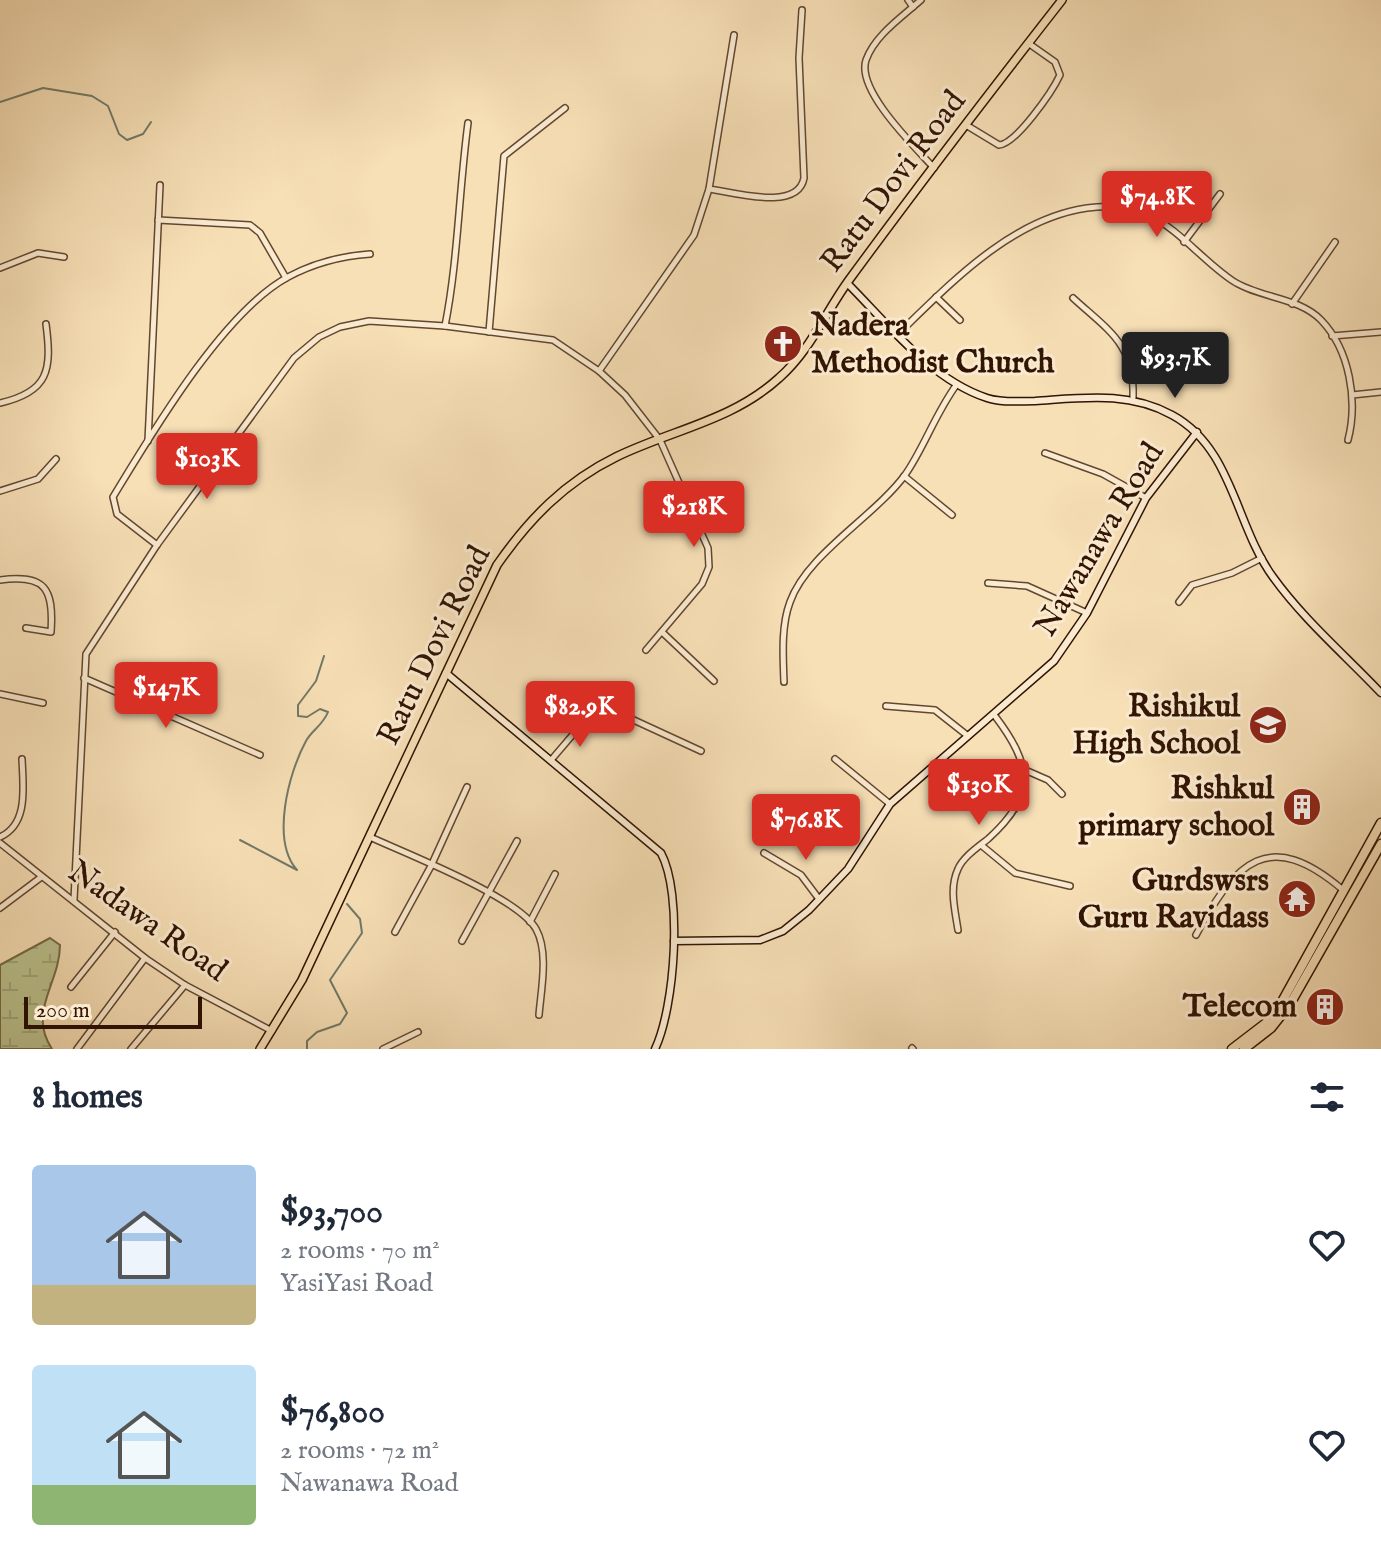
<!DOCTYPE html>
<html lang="en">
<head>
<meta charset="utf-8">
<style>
  :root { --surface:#fff; --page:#f6f6f7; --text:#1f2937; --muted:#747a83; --accent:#d93025 }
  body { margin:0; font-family:"IM FELL English",serif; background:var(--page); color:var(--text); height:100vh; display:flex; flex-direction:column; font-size:30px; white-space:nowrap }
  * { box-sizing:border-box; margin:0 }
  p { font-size:26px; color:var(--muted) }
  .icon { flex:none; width:44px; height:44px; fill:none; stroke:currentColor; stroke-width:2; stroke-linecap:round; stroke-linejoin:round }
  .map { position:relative; height:1049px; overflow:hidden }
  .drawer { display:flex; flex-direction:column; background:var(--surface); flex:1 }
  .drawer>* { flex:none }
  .scale { position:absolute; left:24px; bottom:20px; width:178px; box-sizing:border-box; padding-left:8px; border:4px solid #311402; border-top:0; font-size:22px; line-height:28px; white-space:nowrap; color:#311402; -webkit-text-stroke:6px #faead0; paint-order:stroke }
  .price { position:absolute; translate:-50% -68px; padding:0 18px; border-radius:8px; background:var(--accent); color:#fff; font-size:26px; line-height:52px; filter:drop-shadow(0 2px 4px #0008) }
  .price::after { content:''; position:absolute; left:50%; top:48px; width:24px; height:18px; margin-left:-12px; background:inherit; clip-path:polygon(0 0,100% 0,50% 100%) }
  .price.active { background:#222; color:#fff }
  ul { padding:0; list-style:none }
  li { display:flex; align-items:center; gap:24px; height:200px; padding:0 32px }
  li span { display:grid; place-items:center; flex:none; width:224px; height:160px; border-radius:8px; color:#555 }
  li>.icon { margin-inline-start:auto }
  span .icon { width:96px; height:96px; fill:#fffc; stroke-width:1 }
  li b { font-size:34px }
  h2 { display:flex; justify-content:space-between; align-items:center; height:96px; padding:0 32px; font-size:34px }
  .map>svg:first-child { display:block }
</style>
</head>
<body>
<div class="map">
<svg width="1381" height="1049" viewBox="0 0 1381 1049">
  <defs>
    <pattern id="wetland-marsh" width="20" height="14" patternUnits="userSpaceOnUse" patternTransform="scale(2)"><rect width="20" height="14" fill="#bbc28f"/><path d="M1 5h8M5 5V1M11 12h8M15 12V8" fill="none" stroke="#a1a67a"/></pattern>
  </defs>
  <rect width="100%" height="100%" fill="#f7dfb6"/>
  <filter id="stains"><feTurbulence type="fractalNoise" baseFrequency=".0025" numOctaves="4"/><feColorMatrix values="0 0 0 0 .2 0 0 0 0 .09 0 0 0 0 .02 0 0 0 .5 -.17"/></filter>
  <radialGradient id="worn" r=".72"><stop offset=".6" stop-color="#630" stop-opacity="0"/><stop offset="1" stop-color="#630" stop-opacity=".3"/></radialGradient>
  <path fill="url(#wetland-marsh)" stroke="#766b48" stroke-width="2" d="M50,938l10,7c0,39 -33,66 -8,104h-52v-84z"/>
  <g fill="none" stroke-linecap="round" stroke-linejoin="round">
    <g stroke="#727967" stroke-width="2">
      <polyline points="0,102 43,88 92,96 108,106 119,134 127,140 143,134 151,122"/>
      <path d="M240,840l57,30c-26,-29 -9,-96 9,-129 6,-11 17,-16 22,-29l-8,-3 -13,8 -9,-1v-11l18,-24 8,-25"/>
      <polyline points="307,1049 307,1041 317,1032 340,1024 347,1013 330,980 362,933 360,919 347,904"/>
    </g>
    <defs>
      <g id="street">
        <polyline points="908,0 913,7"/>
        <path d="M921,0c-19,17 -46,35 -55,60 -10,30 48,86 68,108"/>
        <path d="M966,125l33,20c17,-1 53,-53 61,-70l-5,-13 -27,-19"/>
        <path d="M709,189c24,3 89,23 95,-11l-5,-120 3,-48"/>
        <polyline points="158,220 250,225 260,233 286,278"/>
        <polyline points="1184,242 1220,194"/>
        <polyline points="0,268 38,253 64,257"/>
        <polyline points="936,297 960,320"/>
        <path d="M1073,298c36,33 62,46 60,100"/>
        <polyline points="1292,304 1335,242"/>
        <path d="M445,326c13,-65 14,-136 23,-203"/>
        <polyline points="489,332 504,156 565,108"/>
        <path d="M898,334c53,-51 113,-115 189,-126 19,-3 42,-2 60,6 32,15 57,48 86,67 26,17 66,16 88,39 29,30 37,81 27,120"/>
        <polyline points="1332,336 1381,332"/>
        <polyline points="599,371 694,235 709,189 734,35"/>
        <polyline points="1352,395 1381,392"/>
        <path d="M0,403c49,-11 52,-33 46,-79"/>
        <polyline points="148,441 160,185"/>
        <polyline points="1045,453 1103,474 1146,498"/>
        <polyline points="904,476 952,515"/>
        <polyline points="0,491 38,479 56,459"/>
        <path d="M157,545l-40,-31 -4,-17c39,-64 110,-185 175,-220 26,-14 53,-21 82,-23"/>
        <path d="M0,580c45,-6 54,8 51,52l-25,-4"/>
        <polyline points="988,583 1027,586 1087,613"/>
        <polyline points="1179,602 1192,585 1232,573 1262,558"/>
        <polyline points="662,632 714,681"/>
        <polyline points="84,678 260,755"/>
        <path d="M784,682c-1,-26 -3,-56 6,-80 17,-48 84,-85 115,-127 19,-27 30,-61 52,-91"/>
        <polyline points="0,694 43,703"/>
        <polyline points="886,706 935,710 968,736"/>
        <polyline points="587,719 600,715 607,707"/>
        <polyline points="552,759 599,704 701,751"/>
        <polyline points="835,759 890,804"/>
        <polyline points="1025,770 1048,780 1062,794"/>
        <path d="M0,837c29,-13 23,-51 22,-78"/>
        <path d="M370,837c37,17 148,60 166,92 13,23 5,61 3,86"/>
        <polyline points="0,843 145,958 185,985 272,1031"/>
        <polyline points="981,845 1015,873 1070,886"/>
        <polyline points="764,853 801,875 819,899"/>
        <polyline points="74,900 86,654 157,545 294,358 319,337 340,327 369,321 445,326 553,340 599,371 625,395 660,440 708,548 709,567 702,584 646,650"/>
        <polyline points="0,908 40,878"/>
        <polyline points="530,922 555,874"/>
        <path d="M958,930c-3,-20 -9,-42 0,-61 5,-12 20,-22 30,-30 49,-44 44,-74 7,-123"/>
        <polyline points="395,932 431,866 467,787"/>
        <path d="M1196,935c40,-74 73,-108 147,-45"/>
        <polyline points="462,941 517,841"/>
        <polyline points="71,987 115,932"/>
        <polyline points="912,1048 913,1049"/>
        <polyline points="77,1049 145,958"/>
        <polyline points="131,1049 185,985"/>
        <polyline points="383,1049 418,1032"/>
      </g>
      <g id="secondary">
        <path d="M847,283c41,41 83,96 140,115 15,5 32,3 48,3 48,-3 93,-10 137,14 61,33 63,110 101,162 30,42 73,79 108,116"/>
        <path d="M446,673l215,180c22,41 14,154 -6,196"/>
        <polyline points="674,941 760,940 783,931 809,910 848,869 890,804 1054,661 1087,613 1146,498 1197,432"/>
      </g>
      <path id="primary" d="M260,1049l42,-69 195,-415c32,-46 68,-83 119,-108 55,-27 116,-36 163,-79 31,-27 46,-65 70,-98 69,-94 141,-188 213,-280"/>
      <g id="highway">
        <polyline points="1232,1049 1266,1023 1283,1000 1381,823"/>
        <polyline points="1244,1049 1271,1028 1290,1004 1381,844"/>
      </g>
    </defs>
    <use href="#street" stroke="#62472f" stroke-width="8"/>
    <use href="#secondary" stroke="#311402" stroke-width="9"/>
    <use href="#primary" stroke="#311402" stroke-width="10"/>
    <use href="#highway" stroke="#311402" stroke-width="11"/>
    <use href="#street" stroke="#faead0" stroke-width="5"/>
    <use href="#secondary" stroke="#faead0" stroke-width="6"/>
    <use href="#primary" stroke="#f7dfb6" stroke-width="7"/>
    <use href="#highway" stroke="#f7dfb6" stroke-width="8"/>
  </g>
  <defs>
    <symbol id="church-disc" viewBox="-11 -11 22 22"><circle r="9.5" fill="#8f2418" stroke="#faead0"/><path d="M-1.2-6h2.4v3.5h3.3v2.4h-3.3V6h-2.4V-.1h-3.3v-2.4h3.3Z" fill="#fff"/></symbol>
    <symbol id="school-disc" viewBox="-11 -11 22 22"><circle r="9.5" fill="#8f2418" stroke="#faead0"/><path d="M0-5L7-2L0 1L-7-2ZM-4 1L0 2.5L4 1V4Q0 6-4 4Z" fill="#fff"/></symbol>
    <symbol id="building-disc" viewBox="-11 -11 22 22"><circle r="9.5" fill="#8f2418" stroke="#faead0"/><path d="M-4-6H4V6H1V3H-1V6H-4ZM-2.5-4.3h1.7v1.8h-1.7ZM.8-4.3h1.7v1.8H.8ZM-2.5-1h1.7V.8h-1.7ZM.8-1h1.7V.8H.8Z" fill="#fff"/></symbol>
    <symbol id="temple-disc" viewBox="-11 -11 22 22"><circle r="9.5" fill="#8f2418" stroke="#faead0"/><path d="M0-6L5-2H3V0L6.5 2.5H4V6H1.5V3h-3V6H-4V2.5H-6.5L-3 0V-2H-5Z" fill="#fff"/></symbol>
  </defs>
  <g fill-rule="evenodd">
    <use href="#church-disc" x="761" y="322" width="44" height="44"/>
    <use href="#school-disc" x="1246" y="703" width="44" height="44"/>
    <use href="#building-disc" x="1280" y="785" width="44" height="44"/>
    <use href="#temple-disc" x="1275" y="877" width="44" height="44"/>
    <use href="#building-disc" x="1303" y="985" width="44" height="44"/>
  </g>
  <g text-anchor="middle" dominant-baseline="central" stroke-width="6" stroke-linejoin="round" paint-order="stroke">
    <g font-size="32" fill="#311402" stroke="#faead0">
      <text transform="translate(894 182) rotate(-53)">Ratu Dovi Road</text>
      <text transform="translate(1100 540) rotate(-59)">Nawanawa Road</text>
      <text transform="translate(435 646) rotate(-64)">Ratu Dovi Road</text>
      <text transform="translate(147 922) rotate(35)">Nadawa Road</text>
    </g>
    <g font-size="32" font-weight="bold" fill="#311402" stroke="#faead0" text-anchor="end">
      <text x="811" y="326" text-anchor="start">Nadera<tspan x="811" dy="37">Methodist Church</tspan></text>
      <text x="1240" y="707">Rishikul<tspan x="1240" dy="37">High School</tspan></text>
      <text x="1274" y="789">Rishkul<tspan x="1274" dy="37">primary school</tspan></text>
      <text x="1269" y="881">Gurdswsrs<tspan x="1269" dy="37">Guru Ravidass</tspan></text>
      <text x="1297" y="1007">Telecom</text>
    </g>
  </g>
  <rect width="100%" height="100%" filter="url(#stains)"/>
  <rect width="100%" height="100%" fill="url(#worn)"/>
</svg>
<div class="scale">200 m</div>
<b class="price" style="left:1157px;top:239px">$74.8K</b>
<b class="price active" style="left:1175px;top:400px">$93.7K</b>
<b class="price" style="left:207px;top:501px">$103K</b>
<b class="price" style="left:694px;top:549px">$218K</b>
<b class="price" style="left:166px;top:730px">$147K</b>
<b class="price" style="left:580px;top:749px">$82.9K</b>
<b class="price" style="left:979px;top:827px">$130K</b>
<b class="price" style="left:806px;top:862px">$76.8K</b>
</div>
<section class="drawer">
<h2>8 homes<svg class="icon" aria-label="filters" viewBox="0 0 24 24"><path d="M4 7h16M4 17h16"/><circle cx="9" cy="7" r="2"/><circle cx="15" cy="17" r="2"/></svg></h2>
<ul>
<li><span style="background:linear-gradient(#a9c7e8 75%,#c2b280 0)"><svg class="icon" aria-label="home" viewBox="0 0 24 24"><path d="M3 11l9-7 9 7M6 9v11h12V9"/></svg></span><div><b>$93,700</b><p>2 rooms · 70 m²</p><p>YasiYasi Road</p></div><svg class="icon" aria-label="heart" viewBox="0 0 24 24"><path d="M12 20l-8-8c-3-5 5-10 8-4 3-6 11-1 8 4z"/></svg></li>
<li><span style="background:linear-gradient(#bfe0f5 75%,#8fb573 0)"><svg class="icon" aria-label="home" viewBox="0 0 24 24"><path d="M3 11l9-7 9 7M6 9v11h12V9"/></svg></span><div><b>$76,800</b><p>2 rooms · 72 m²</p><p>Nawanawa Road</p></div><svg class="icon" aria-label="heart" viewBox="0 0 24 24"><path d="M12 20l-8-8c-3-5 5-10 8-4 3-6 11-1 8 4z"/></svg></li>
</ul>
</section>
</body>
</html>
